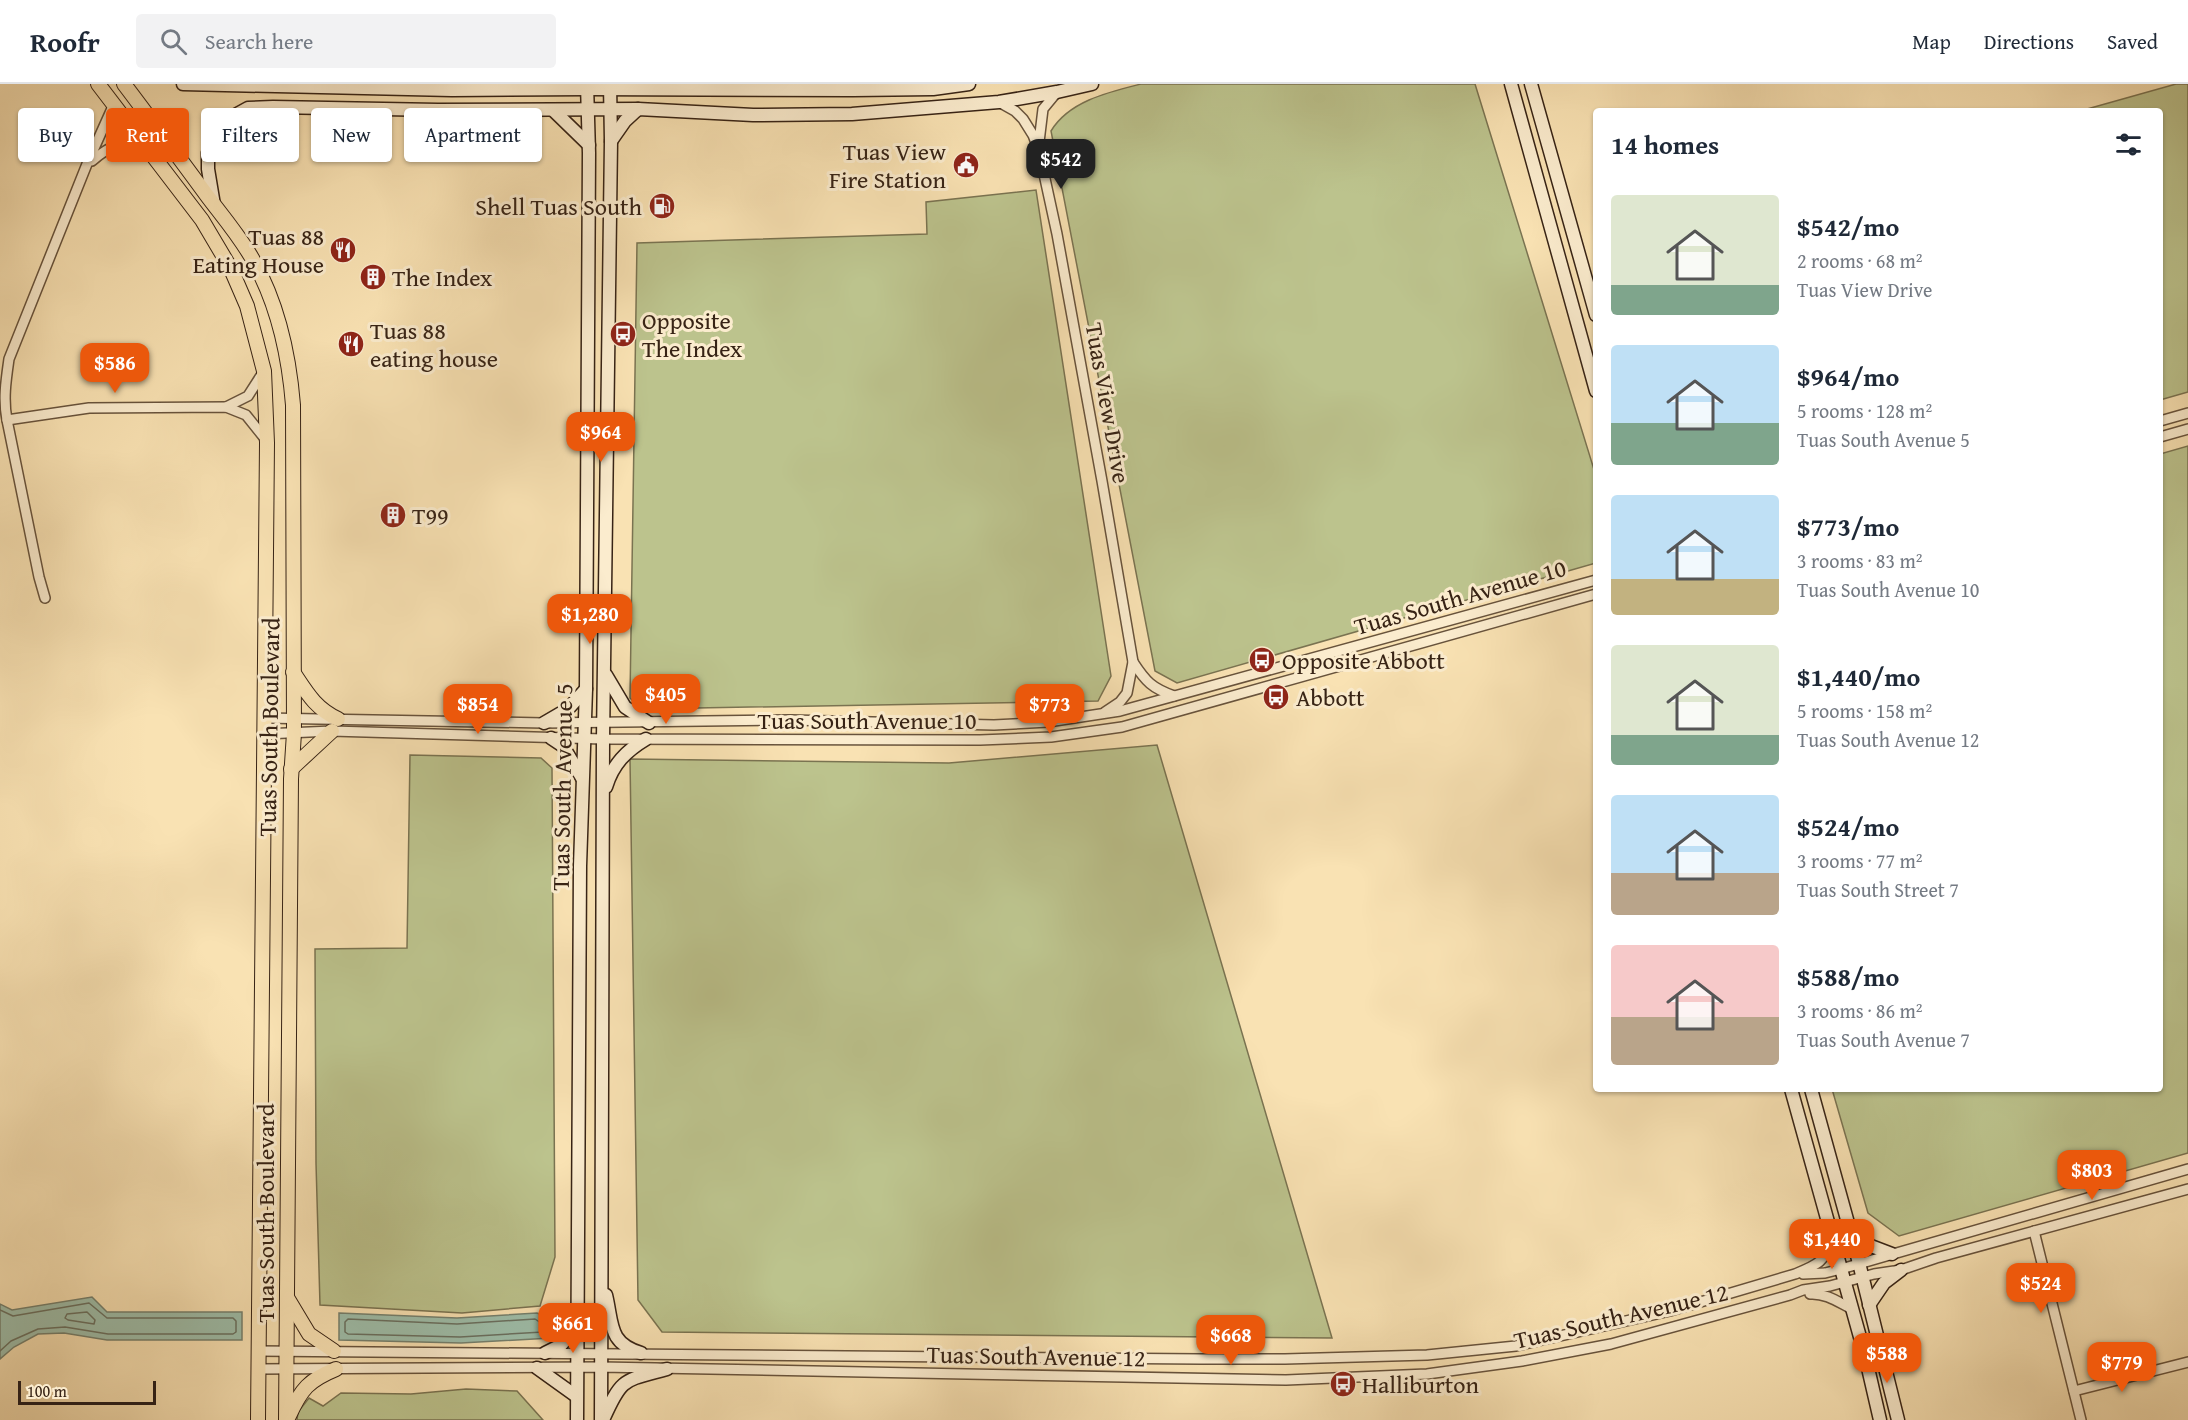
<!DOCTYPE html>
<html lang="en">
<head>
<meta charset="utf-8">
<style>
  :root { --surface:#fff; --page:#f2f2f3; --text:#1f2937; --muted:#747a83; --line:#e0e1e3; --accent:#ea580c }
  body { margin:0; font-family:"Gentium Book Plus",serif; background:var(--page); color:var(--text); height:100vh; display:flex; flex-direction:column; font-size:22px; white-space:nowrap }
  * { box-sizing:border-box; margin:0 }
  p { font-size:20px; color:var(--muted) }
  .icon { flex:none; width:33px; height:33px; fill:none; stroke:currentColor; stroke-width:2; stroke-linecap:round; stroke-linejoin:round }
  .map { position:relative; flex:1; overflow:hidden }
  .sheet { position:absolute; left:1593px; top:24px; width:570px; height:984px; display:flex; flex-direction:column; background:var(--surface); border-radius:6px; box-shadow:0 2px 4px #0004 }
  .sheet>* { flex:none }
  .hud { position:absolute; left:18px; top:24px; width:570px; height:54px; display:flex; gap:12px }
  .scale { position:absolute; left:18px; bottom:15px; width:138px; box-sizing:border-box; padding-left:6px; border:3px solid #372315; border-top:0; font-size:16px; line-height:21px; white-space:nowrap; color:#372315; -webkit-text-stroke:4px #fbecce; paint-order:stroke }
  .price { position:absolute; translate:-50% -51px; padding:0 14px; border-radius:12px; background:var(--accent); color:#fff; font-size:20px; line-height:39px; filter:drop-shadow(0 2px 3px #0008) }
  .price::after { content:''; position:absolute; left:50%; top:36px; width:18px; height:14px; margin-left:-9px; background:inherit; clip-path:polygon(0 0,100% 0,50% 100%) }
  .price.current { background:#222; color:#fff }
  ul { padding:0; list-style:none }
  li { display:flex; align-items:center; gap:18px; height:150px; padding:0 18px }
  li span { display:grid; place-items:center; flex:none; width:168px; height:120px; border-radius:6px; color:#555 }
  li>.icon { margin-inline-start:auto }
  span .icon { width:72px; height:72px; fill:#fffc; stroke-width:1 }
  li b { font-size:26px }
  h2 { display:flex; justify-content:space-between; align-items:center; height:72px; padding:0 18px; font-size:26px }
  .tag { padding:0 21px; border-radius:6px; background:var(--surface); box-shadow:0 2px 4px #0004; font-size:21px; line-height:54px }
  .tag.current { background:var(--accent); color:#fff }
  header { display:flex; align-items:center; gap:36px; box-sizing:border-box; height:84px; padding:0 30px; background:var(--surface); border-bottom:2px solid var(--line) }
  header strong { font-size:28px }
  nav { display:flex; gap:33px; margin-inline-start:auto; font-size:21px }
  .search { width:420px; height:54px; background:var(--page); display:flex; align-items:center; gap:15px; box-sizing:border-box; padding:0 21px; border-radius:6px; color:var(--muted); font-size:22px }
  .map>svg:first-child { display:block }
</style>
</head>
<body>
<header>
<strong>Roofr</strong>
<div class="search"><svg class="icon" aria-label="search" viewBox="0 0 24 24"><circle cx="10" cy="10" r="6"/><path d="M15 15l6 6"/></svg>Search here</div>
<nav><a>Map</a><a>Directions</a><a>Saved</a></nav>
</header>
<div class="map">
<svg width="2188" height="1336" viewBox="0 0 2188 1336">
  <rect width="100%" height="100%" fill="#f9e2b3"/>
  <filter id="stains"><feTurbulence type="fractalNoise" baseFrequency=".00333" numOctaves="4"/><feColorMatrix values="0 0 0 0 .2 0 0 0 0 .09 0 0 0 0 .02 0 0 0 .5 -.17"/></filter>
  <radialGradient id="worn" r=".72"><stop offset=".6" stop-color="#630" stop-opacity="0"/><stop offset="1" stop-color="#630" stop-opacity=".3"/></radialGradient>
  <g fill="#bcc38d" stroke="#7a7351" stroke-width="1.5">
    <path d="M1141,0h334l121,392v87l-419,120 -22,-12 -104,-540c18,-30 58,-39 90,-47z"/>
    <polygon points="2176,0 2188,0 2188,308 2160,316 2160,27 2080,27"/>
    <polygon points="1036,106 1111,592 1098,617 641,625 630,614 637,159 927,150 926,118"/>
    <polygon points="2188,362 2188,1069 1899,1152 1868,1129 1832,1005 2160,1005 2160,370"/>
    <polygon points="1157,661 1332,1254 662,1248 638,1216 630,675 949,679"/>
    <polygon points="410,671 541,674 552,684 555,1173 540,1222 462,1229 320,1221 316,1079 315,865 407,864"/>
    <polygon points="466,1305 517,1307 543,1336 297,1336 298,1328 309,1314 323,1322 341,1309 411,1310"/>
  </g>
  <g fill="#9ebeaa" stroke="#75806e" stroke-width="1.5">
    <polygon points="92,1213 107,1228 242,1228 242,1256 107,1256 64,1249 38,1250 14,1263 0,1275 0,1220 12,1226"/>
    <polygon points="339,1229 457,1234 537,1229 551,1236 551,1254 461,1259 339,1256"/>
  </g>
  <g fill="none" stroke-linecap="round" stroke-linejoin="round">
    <g stroke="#6a7060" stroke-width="1.5">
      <polyline points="0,1226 13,1232 89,1219 107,1234 233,1234 236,1237 236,1248 233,1250 108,1250 65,1243 38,1245 11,1257 0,1267"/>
      <polygon points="87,1228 95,1236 94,1240 68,1236 65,1234 67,1230"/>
      <polygon points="348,1235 457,1240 535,1235 544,1241 545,1245 543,1248 460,1253 348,1250 345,1248 345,1238"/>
    </g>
    <defs>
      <g id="street">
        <polyline points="999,18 1015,27 1023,35 1033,51 1039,67 1057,150 1102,397 1133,578 1127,609 1120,618 1105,628"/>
        <polyline points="1039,58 1043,25 1057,8"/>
        <path d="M92,77c18,-16 28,-19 52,-15"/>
        <polyline points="226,323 248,312 264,287"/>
        <polyline points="7,336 89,324 226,323 246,331 266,356"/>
        <polyline points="2160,337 2188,329"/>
        <polyline points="2160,353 2188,345"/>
        <path d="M45,514l-6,-21 -32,-157c-4,-21 -1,-40 2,-61l78,-195 27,-60"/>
        <path d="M1133,578c13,20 19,26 41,34"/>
        <polyline points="264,634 544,639 791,636 994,641 1048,638 1120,627 1596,496"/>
        <polyline points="264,650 332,647 603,655 980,656 1051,653 1122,643 1596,510"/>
        <polyline points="2034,1147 2081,1336"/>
        <polyline points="1803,1190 1825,1189 1841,1185 2188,1085"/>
        <path d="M1810,1210c16,-1 28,8 42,15"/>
        <path d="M259,1267l942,8h84l142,-4 89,-9 154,-35 125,-37c22,-9 31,-12 36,-36"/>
        <polyline points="258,1285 601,1283 1286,1296 1427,1290 1522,1277 1611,1260 1790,1211 1803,1206 1830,1202 1874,1190 1901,1186 1936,1174 2188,1105"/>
        <polyline points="2074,1307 2188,1278"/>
      </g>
      <g id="secondary">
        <polyline points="183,0 452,6 587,5 853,6 933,5 969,0"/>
        <polyline points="1511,0 1596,307"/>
        <polyline points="1531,0 1596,231"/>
        <polyline points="553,26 589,61"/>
        <polyline points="611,57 625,37 638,25"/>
        <polyline points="214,121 208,85 208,69 215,51 228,35 248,24 273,23 438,26 638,25 753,31 852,30 999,18 1057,8 1092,0"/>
        <polyline points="606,591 625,623 649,639"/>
        <polyline points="544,639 568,625 586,605"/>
        <polyline points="551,654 563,662 582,694"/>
        <path d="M606,703c7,-23 20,-36 40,-48"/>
        <polyline points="1791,1005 1865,1271 1880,1336"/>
        <polyline points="1811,1005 1859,1179 1898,1336"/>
        <polyline points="1849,1145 1871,1162 1892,1170"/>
        <path d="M606,1211c7,29 2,48 35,58"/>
        <polyline points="1869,1221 1884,1199 1901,1186"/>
        <polyline points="545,1269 561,1261 577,1243"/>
        <polyline points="537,1284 576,1312"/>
        <polyline points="577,1336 580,782 586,605 589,69 587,0"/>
        <polyline points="601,1336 603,655 611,57 610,0"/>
        <path d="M603,1336c19,-43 20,-39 64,-51"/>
      </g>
      <g id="primary">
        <polyline points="98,0 202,136 231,185 247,222 264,287 267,359 258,1336"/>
        <path d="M124,0c28,37 56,75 84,113 16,21 33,41 45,63 25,44 36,95 40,145l1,328 -3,46 -5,641"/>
        <path d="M293,588c14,21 22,36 45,47"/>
        <polyline points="291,685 332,647"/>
        <polyline points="288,1215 309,1250 334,1267"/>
        <path d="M289,1332c12,-27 20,-36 47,-47"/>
      </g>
    </defs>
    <use href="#street" stroke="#68533c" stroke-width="12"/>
    <use href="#secondary" stroke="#372315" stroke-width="15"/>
    <use href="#primary" stroke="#372315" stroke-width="16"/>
    <use href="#street" stroke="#fbecce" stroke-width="9"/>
    <use href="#secondary" stroke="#fbecce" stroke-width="12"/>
    <use href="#primary" stroke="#f9e2b3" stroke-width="14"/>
  </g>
  <defs>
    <symbol id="civic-disc" viewBox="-11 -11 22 22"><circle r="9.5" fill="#8f2418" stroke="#fbecce"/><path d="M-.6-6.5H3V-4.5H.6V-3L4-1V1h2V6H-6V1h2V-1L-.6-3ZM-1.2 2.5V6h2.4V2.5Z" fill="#fff"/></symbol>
    <symbol id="fuel-disc" viewBox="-11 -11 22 22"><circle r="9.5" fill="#8f2418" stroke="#fbecce"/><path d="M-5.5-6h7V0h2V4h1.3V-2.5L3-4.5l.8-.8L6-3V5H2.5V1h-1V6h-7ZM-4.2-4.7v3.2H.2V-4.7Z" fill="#fff"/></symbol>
    <symbol id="restaurant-disc" viewBox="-11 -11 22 22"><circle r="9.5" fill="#8f2418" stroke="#fbecce"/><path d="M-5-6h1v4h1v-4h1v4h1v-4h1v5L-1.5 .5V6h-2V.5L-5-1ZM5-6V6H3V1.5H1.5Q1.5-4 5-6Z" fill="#fff"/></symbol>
    <symbol id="building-disc" viewBox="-11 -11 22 22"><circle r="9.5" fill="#8f2418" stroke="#fbecce"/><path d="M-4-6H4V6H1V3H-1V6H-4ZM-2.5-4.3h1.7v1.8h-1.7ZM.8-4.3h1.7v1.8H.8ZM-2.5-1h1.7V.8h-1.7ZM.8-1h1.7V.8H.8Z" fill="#fff"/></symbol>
    <symbol id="bus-disc" viewBox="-11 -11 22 22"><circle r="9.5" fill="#8f2418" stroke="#fbecce"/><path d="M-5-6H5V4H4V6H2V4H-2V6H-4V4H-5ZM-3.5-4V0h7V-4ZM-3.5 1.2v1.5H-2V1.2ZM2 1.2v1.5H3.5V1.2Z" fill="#fff"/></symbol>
  </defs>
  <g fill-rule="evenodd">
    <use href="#civic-disc" x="951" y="66" width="30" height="30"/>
    <use href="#fuel-disc" x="647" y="107" width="30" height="30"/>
    <use href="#restaurant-disc" x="328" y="151" width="30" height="30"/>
    <use href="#building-disc" x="358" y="178" width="30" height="30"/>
    <use href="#bus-disc" x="608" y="235" width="30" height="30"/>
    <use href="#restaurant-disc" x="336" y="245" width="30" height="30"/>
    <use href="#building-disc" x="378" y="416" width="30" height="30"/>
    <use href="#bus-disc" x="1247" y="561" width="30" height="30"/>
    <use href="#bus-disc" x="1261" y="598" width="30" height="30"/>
    <use href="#bus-disc" x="1328" y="1285" width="30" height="30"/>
  </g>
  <g text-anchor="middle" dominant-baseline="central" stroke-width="6" stroke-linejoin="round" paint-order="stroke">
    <g font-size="24" fill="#372315" stroke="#fbecce" text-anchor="start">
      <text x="946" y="67" text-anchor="end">Tuas View<tspan x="946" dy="28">Fire Station</tspan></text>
      <text x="642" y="122" text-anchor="end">Shell Tuas South</text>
      <text x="324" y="152" text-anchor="end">Tuas 88<tspan x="324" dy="28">Eating House</tspan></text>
      <text x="392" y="193">The Index</text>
      <text x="642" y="236">Opposite<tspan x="642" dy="28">The Index</tspan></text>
      <text x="370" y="246">Tuas 88<tspan x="370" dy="28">eating house</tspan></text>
      <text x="412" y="431">T99</text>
      <text x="1282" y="576">Opposite Abbott</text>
      <text x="1296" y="613">Abbott</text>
      <text x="1362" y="1300">Halliburton</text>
    </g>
    <g font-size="24" fill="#372315" stroke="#fbecce">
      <text transform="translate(1108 319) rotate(80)">Tuas View Drive</text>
      <text transform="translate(1460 513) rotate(-16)">Tuas South Avenue 10</text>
      <text x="867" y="636">Tuas South Avenue 10</text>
      <text transform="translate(269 643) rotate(-89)">Tuas South Boulevard</text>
      <text transform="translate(562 703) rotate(-89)">Tuas South Avenue 5</text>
      <text transform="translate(265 1129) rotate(-90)">Tuas South Boulevard</text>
      <text transform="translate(1621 1232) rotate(-13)">Tuas South Avenue 12</text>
      <text transform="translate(1036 1272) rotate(1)">Tuas South Avenue 12</text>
    </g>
  </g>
  <rect width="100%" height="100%" filter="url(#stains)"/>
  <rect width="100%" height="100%" fill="url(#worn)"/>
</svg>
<div class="scale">100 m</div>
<b class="price current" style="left:1061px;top:106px">$542</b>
<b class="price" style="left:115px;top:310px">$586</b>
<b class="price" style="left:601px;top:379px">$964</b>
<b class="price" style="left:590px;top:561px">$1,280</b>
<b class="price" style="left:666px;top:641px">$405</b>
<b class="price" style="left:478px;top:651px">$854</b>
<b class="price" style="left:1050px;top:651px">$773</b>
<b class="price" style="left:2092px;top:1117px">$803</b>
<b class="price" style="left:1832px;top:1186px">$1,440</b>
<b class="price" style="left:2041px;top:1230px">$524</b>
<b class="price" style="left:573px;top:1270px">$661</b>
<b class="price" style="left:1231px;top:1282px">$668</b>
<b class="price" style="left:1887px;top:1300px">$588</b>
<b class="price" style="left:2122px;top:1309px">$779</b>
<div class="hud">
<a class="tag">Buy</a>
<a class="tag current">Rent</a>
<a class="tag">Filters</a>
<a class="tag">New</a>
<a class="tag">Apartment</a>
</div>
<section class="sheet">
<h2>14 homes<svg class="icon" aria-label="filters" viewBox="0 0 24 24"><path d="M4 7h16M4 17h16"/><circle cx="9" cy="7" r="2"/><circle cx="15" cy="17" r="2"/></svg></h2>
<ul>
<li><span style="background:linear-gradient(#dfe7d0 75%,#7fa58c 0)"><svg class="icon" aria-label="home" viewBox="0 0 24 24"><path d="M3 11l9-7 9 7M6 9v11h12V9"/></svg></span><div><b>$542/mo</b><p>2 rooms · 68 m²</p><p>Tuas View Drive</p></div></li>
<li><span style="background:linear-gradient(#bfe0f5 65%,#7fa58c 0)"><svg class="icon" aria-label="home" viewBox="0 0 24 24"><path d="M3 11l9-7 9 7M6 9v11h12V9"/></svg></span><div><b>$964/mo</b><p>5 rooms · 128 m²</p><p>Tuas South Avenue 5</p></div></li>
<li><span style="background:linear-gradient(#bfe0f5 70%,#c2b280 0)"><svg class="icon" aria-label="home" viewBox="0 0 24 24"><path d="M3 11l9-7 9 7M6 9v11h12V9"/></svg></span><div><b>$773/mo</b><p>3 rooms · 83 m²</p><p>Tuas South Avenue 10</p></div></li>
<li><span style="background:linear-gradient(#dfe7d0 75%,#7fa58c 0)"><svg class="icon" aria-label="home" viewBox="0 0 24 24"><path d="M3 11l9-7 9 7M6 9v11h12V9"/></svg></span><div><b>$1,440/mo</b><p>5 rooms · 158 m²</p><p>Tuas South Avenue 12</p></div></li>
<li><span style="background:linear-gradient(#bfe0f5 65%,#b9a48a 0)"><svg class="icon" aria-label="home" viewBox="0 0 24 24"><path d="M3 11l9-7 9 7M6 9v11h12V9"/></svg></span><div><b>$524/mo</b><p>3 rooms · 77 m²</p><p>Tuas South Street 7</p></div></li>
<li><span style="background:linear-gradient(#f6c9c9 60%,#b9a48a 0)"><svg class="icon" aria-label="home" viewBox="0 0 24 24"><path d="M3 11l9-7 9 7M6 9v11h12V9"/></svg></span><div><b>$588/mo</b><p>3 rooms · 86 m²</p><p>Tuas South Avenue 7</p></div></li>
</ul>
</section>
</div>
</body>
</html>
